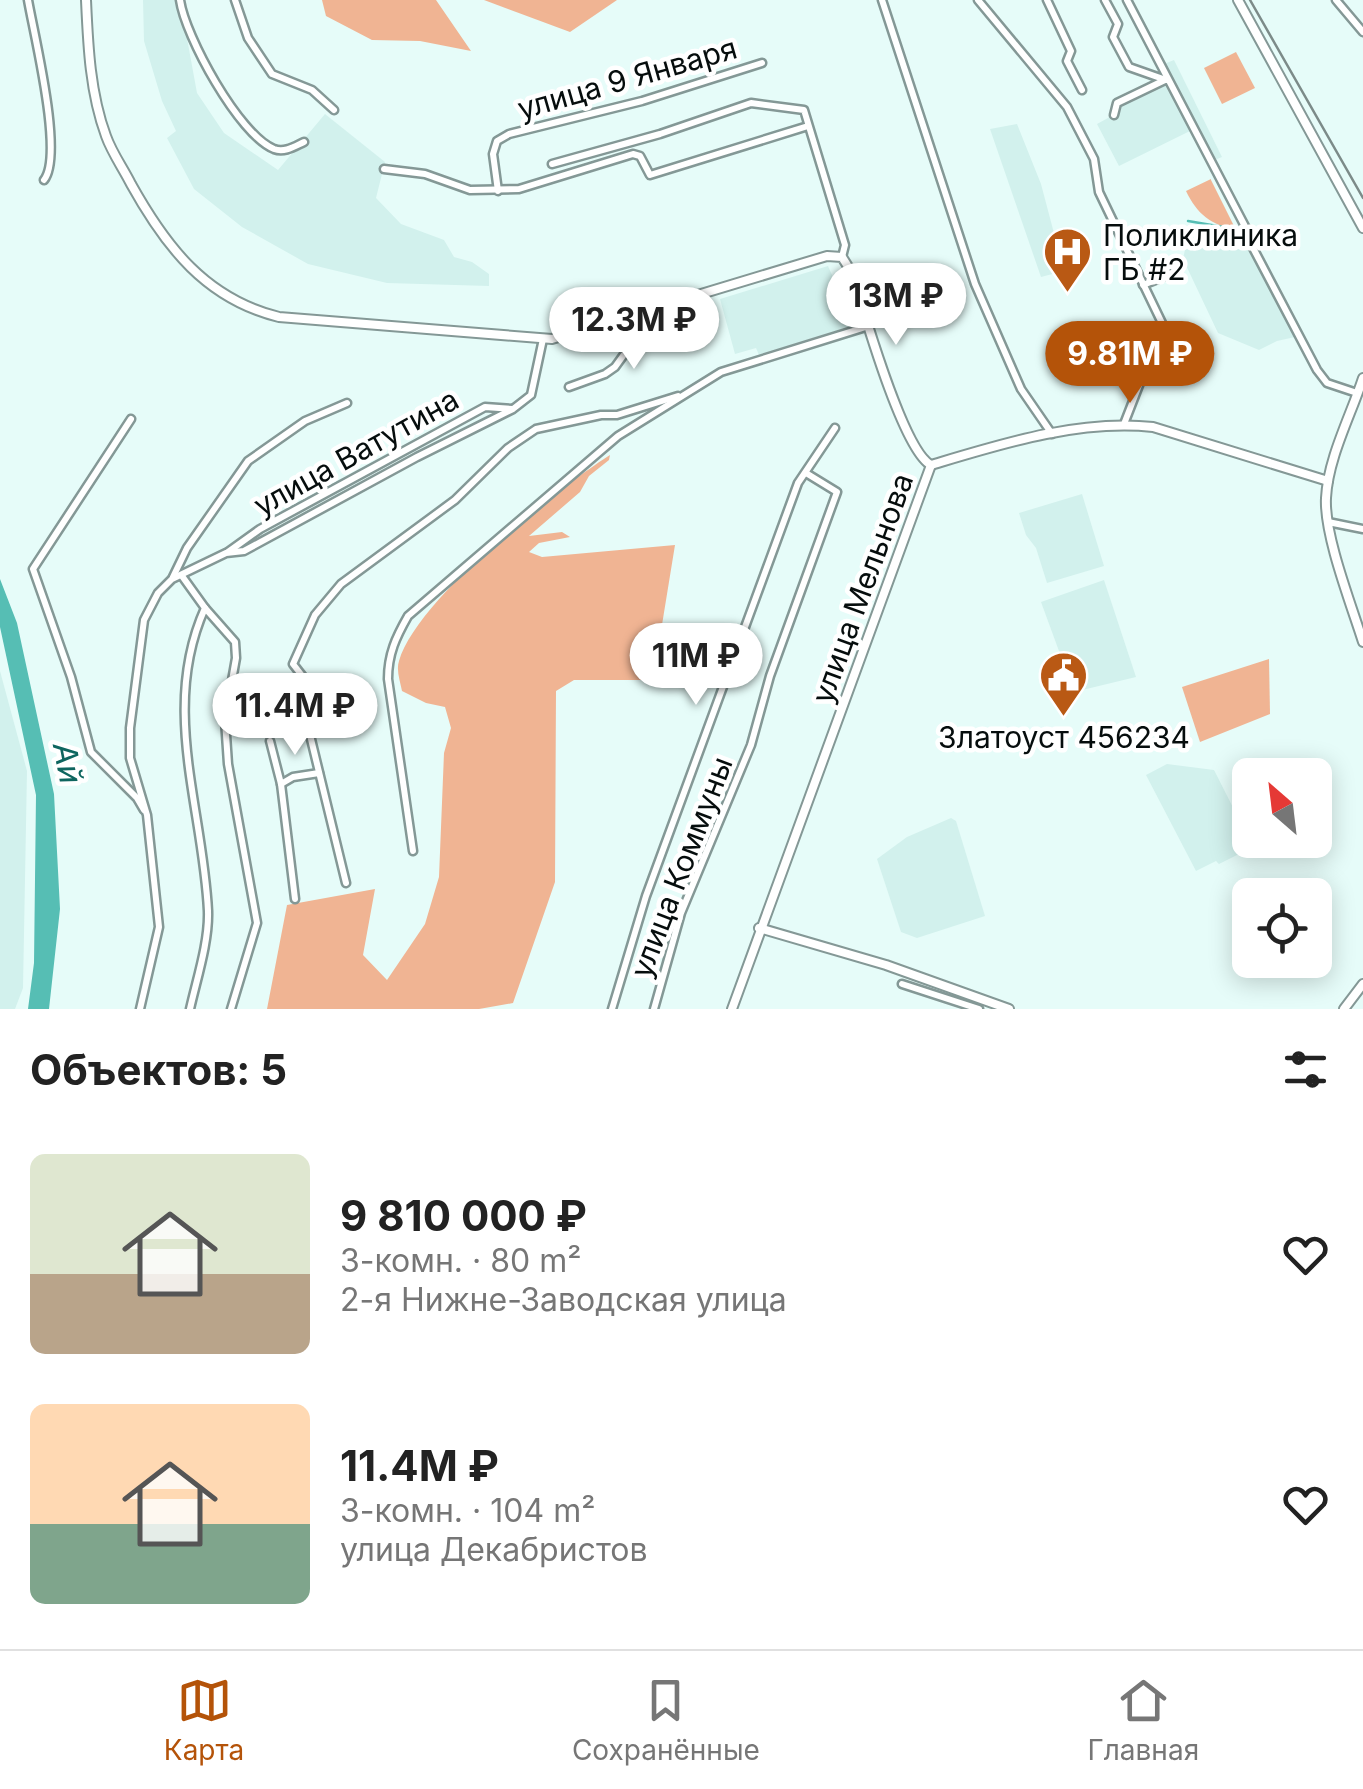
<!DOCTYPE html>
<html lang="ru">
<head>
<meta charset="utf-8">
<style>
  :root { --surface:#fff; --page:#f2f2f2; --text:#222; --muted:#767676; --line:#e0e0e0; --accent:#b45309 }
  body { margin:0; font-family:Inter,sans-serif; background:var(--page); color:var(--text); height:100vh; display:flex; flex-direction:column; font-size:38px; white-space:nowrap }
  * { box-sizing:border-box; margin:0 }
  p { font-size:32px; color:var(--muted) }
  .icon { flex:none; width:55px; height:55px; fill:none; stroke:currentColor; stroke-width:2; stroke-linecap:round; stroke-linejoin:round }
  .map { position:relative; height:1009px; overflow:hidden }
  .details { display:flex; flex-direction:column; background:var(--surface); flex:1 }
  .details>* { flex:none }
  .needle { width:65px; rotate:332deg }
  .fabs { position:absolute; left:1232px; top:758px; display:grid; gap:20px }
  .fabs a { display:grid; place-items:center; width:100px; height:100px; border-radius:15px; background:var(--surface); box-shadow:0 5px 25px #0003; font-size:50px }
  .price { position:absolute; translate:-50% -85px; padding:0 22px; border-radius:35px; background:#fff; color:#222; font-size:32px; line-height:65px; filter:drop-shadow(0 2px 5px #0008) }
  .price::after { content:''; position:absolute; left:50%; top:60px; width:30px; height:22px; margin-left:-15px; background:inherit; clip-path:polygon(0 0,100% 0,50% 100%) }
  .price.active { background:var(--accent); color:#fff }
  ul { padding:0; list-style:none }
  li { display:flex; align-items:center; gap:30px; height:250px; padding:0 30px }
  li span { display:grid; place-items:center; flex:none; width:280px; height:200px; border-radius:15px; color:#555 }
  li>.icon { margin-inline-start:auto }
  span .icon { width:120px; height:120px; fill:#fffc; stroke-width:1 }
  li b { font-size:42px }
  h2 { display:flex; justify-content:space-between; align-items:center; height:120px; padding:0 30px; font-size:42px }
  .dock { display:flex; justify-content:space-around; align-items:center; height:140px; border-top:2px solid var(--line); background:var(--surface); font-size:28px; color:var(--muted) }
  .dock a { display:grid; justify-items:center; gap:5px }
  .dock .active { color:var(--accent) }
  .map>svg:first-child { display:block }
</style>
</head>
<body>
<div class="map">
<svg width="1363" height="1009" viewBox="0 0 1363 1009">
  <rect width="100%" height="100%" fill="#e6fcf9"/>
  <g fill="#d2f1ed">
    <polygon points="143,0 180,0 197,93 224,133 278,170 325,114 385,162 376,198 401,224 444,240 454,257 472,262 489,274 489,286 387,283 308,264 242,227 194,189 167,138 176,131 162,101 144,41"/>
    <polygon points="1174,60 1222,157 1212,161 1164,64"/>
    <polygon points="1167,81 1192,130 1119,166 1097,124 1108,118 1120,105"/>
    <polygon points="1017,124 1041,184 1064,271 1041,277 990,129"/>
    <polygon points="1197,234 1248,249 1295,337 1277,341 1259,350 1218,333 1183,259 1186,245"/>
    <polygon points="828,266 854,325 759,355 756,348 735,354 720,299"/>
    <polygon points="1082,494 1104,566 1047,583 1036,548 1026,535 1019,513"/>
    <polygon points="1104,580 1136,677 1074,692 1041,602"/>
    <polygon points="0,671 27,771 23,988 15,1009 0,1009"/>
    <polygon points="1167,764 1214,770 1253,847 1219,864 1216,861 1196,871 1146,775"/>
    <polygon points="951,818 956,821 985,916 917,938 901,932 877,859 907,837"/>
  </g>
  <g fill="#f0b493">
    <polygon points="322,0 436,0 471,51 420,41 372,40 326,16"/>
    <polygon points="484,0 617,0 570,32"/>
    <polygon points="1236,52 1255,88 1222,104 1204,68"/>
    <path d="M1211,179v1l25,50c-25,-5 -39,-16 -50,-39z"/>
    <path d="M610,455l-1,5 -20,16 -9,16 -51,44 33,-4 8,5 -31,6 -10,9 13,5 133,-12 -22,135h-79l-18,11 -1,191 -42,121 -34,6h-212l20,-104 88,-16 -12,66 24,25 38,-56 14,-47 5,-124 7,-25 -6,-21 -19,-4 -24,-12c-2,-10 -6,-21 -3,-30 17,-61 156,-171 211,-206z"/>
    <polygon points="1269,659 1270,714 1200,742 1182,687"/>
  </g>
  <polygon fill="#56beb4" points="0,579 17,623 54,794 60,909 49,1009 28,1009 34,963 36,795 0,627"/>
  <g fill="none" stroke-linecap="round" stroke-linejoin="round">
    <polyline stroke="#56beb4" stroke-width="2.5" points="1188,221 1241,230"/>
    <defs>
      <g id="minor">
        <path d="M28,0c6,35 36,155 16,180"/>
        <path d="M180,0c5,36 59,135 94,149 11,4 21,-3 30,-7"/>
        <polyline points="235,0 248,38 272,74 312,90 334,110"/>
        <polyline points="882,0 975,284 1021,389 1052,434"/>
        <polyline points="978,0 1067,107 1094,159 1099,192 1174,348 1145,370 1124,424"/>
        <polyline points="1047,0 1071,51 1067,61 1082,90"/>
        <polyline points="1105,0 1118,24 1113,37 1129,67 1166,80"/>
        <polyline points="1127,0 1249,234 1252,246 1317,370 1327,383 1357,393"/>
        <polyline points="1336,0 1363,32"/>
        <polyline points="1114,115 1117,103 1167,79"/>
        <polyline points="552,164 660,134 751,103 804,110 845,245 842,257"/>
        <polyline points="384,169 425,174 470,190 519,189 633,154 640,156 650,175 808,126"/>
        <polyline points="498,191 493,154 497,141 509,134 642,101 762,63"/>
        <polyline points="1143,285 1173,273"/>
        <polyline points="569,387 605,374 615,367 657,309"/>
        <polyline points="131,419 33,569 71,677 91,752 137,798 144,810"/>
        <polyline points="1328,522 1363,529"/>
        <polyline points="228,552 260,529 485,407 512,409"/>
        <path d="M182,576l23,32c-45,100 -2,200 3,303 1,31 -11,67 -18,98"/>
        <polyline points="173,577 187,548 248,461 305,421 347,403"/>
        <polyline points="205,608 235,642 236,658 225,720 228,764 257,923 231,1009"/>
        <polyline points="270,741 281,784 295,899"/>
        <polyline points="281,784 293,777 319,773"/>
        <path d="M413,851l-25,-172c0,-25 8,-42 20,-63l210,-180 103,-64 148,-46"/>
        <polyline points="346,883 310,735 307,682 293,664 315,615 341,584 455,500 508,448 536,429 601,415 617,415 678,396"/>
        <polyline points="902,984 979,1009"/>
        <polyline points="140,1009 159,927 147,815 130,758 130,728 144,620 158,593 172,579 226,553 244,551 417,457 513,409 531,395 543,339"/>
        <polyline points="612,1009 646,896 798,483 835,428"/>
        <polyline points="654,1009 681,913 751,745 770,676 837,492 806,473"/>
      </g>
      <g id="major">
        <path d="M86,0c2,45 4,93 20,136 6,17 17,32 25,48 35,63 75,115 148,133l273,22 275,-83 15,1 10,16c11,36 51,178 79,192"/>
        <polyline points="1238,0 1363,228"/>
        <path d="M1363,378c-12,37 -35,80 -37,120 -2,37 25,106 37,144"/>
        <path d="M931,465c70,-21 148,-46 222,-38l175,54"/>
        <polyline points="759,928 886,965 1009,1009"/>
        <polyline points="732,1009 931,465"/>
        <polyline points="1344,1009 1363,984"/>
      </g>
    </defs>
    <use href="#minor" stroke="#849896" stroke-width="11"/>
    <use href="#major" stroke="#849896" stroke-width="12"/>
    <use href="#minor" stroke="#fff" stroke-width="6"/>
    <use href="#major" stroke="#fff" stroke-width="8"/>
    <polyline stroke="#7c8b89" stroke-width="2.5" points="1250,0 1363,198"/>
  </g>
  <defs>
    <symbol id="hospital-pin" viewBox="-11 -11 22 30"><path d="M0 17L-7.5 6A9.5 9.5 0 1 1 7.5 6Z" fill="#b95914" stroke="#fff"/><path d="M-5-5h3v3.5h4V-5h3V5h-3V1.5h-4V5h-3Z" fill="#fff"/></symbol>
    <symbol id="civic-pin" viewBox="-11 -11 22 30"><path d="M0 17L-7.5 6A9.5 9.5 0 1 1 7.5 6Z" fill="#b95914" stroke="#fff"/><path d="M-.6-6.5H3V-4.5H.6V-3L4-1V1h2V6H-6V1h2V-1L-.6-3ZM-1.2 2.5V6h2.4V2.5Z" fill="#fff"/></symbol>
  </defs>
  <g fill-rule="evenodd">
    <use href="#hospital-pin" x="1040" y="224" width="55" height="75"/>
    <use href="#civic-pin" x="1036" y="648" width="55" height="75"/>
  </g>
  <g text-anchor="middle" dominant-baseline="central" stroke-width="9" stroke-linejoin="round" paint-order="stroke">
    <g font-size="30" fill="#060d0d" stroke="#fff">
      <text transform="translate(627 78) rotate(-16)">улица 9 Января</text>
      <text transform="translate(356 452) rotate(-29)">улица Ватутина</text>
      <text transform="translate(862 588) rotate(-70)">улица Мельнова</text>
      <text transform="translate(681 867) rotate(-69)">улица Коммуны</text>
    </g>
    <g font-size="30" fill="#060d0d" stroke="#fff" text-anchor="start">
      <text x="1103" y="235">Поликлиника<tspan x="1103" dy="34">ГБ #2</tspan></text>
      <text x="1064" y="737" text-anchor="middle">Златоуст 456234</text>
    </g>
    <g font-size="32" font-style="italic" fill="#0e655f" stroke="#fff">
      <text transform="translate(68 763) rotate(79)">Ай</text>
    </g>
  </g>
</svg>
<div class="fabs">
<a><svg class="needle" viewBox="-14 -14 28 28"><path d="M0-13l5 13h-10z" fill="#e53935"/><path d="M0 13l5-13h-10z" fill="#767676"/></svg></a>
<a><svg class="icon" aria-label="locate" viewBox="0 0 24 24"><circle cx="12" cy="12" r="6"/><path d="M12 2v4M12 18v4M2 12h4M18 12h4"/></svg></a>
</div>
<b class="price" style="left:896px;top:348px">13M ₽</b>
<b class="price" style="left:634px;top:372px">12.3M ₽</b>
<b class="price active" style="left:1130px;top:406px">9.81M ₽</b>
<b class="price" style="left:696px;top:708px">11M ₽</b>
<b class="price" style="left:295px;top:758px">11.4M ₽</b>
</div>
<section class="details">
<h2>Объектов: 5<svg class="icon" aria-label="filters" viewBox="0 0 24 24"><path d="M4 7h16M4 17h16"/><circle cx="9" cy="7" r="2"/><circle cx="15" cy="17" r="2"/></svg></h2>
<ul>
<li><span style="background:linear-gradient(#dfe7d0 60%,#b9a48a 0)"><svg class="icon" aria-label="home" viewBox="0 0 24 24"><path d="M3 11l9-7 9 7M6 9v11h12V9"/></svg></span><div><b>9 810 000 ₽</b><p>3-комн. · 80 m²</p><p>2-я Нижне-Заводская улица</p></div><svg class="icon" aria-label="heart" viewBox="0 0 24 24"><path d="M12 20l-8-8c-3-5 5-10 8-4 3-6 11-1 8 4z"/></svg></li>
<li><span style="background:linear-gradient(#ffd9b3 60%,#7fa58c 0)"><svg class="icon" aria-label="home" viewBox="0 0 24 24"><path d="M3 11l9-7 9 7M6 9v11h12V9"/></svg></span><div><b>11.4M ₽</b><p>3-комн. · 104 m²</p><p>улица Декабристов</p></div><svg class="icon" aria-label="heart" viewBox="0 0 24 24"><path d="M12 20l-8-8c-3-5 5-10 8-4 3-6 11-1 8 4z"/></svg></li>
</ul>
</section>
<nav class="dock">
<a class="active"><svg class="icon" aria-label="map" viewBox="0 0 24 24"><path d="M3 6l6-2 6 2 6-2v14l-6 2-6-2-6 2zM9 4v14M15 6v14"/></svg>Карта</a>
<a><svg class="icon" aria-label="saved" viewBox="0 0 24 24"><path d="M7 4h10v16l-5-4-5 4z"/></svg>Сохранённые</a>
<a><svg class="icon" aria-label="home" viewBox="0 0 24 24"><path d="M3 11l9-7 9 7M6 9v11h12V9"/></svg>Главная</a>
</nav>
</body>
</html>
